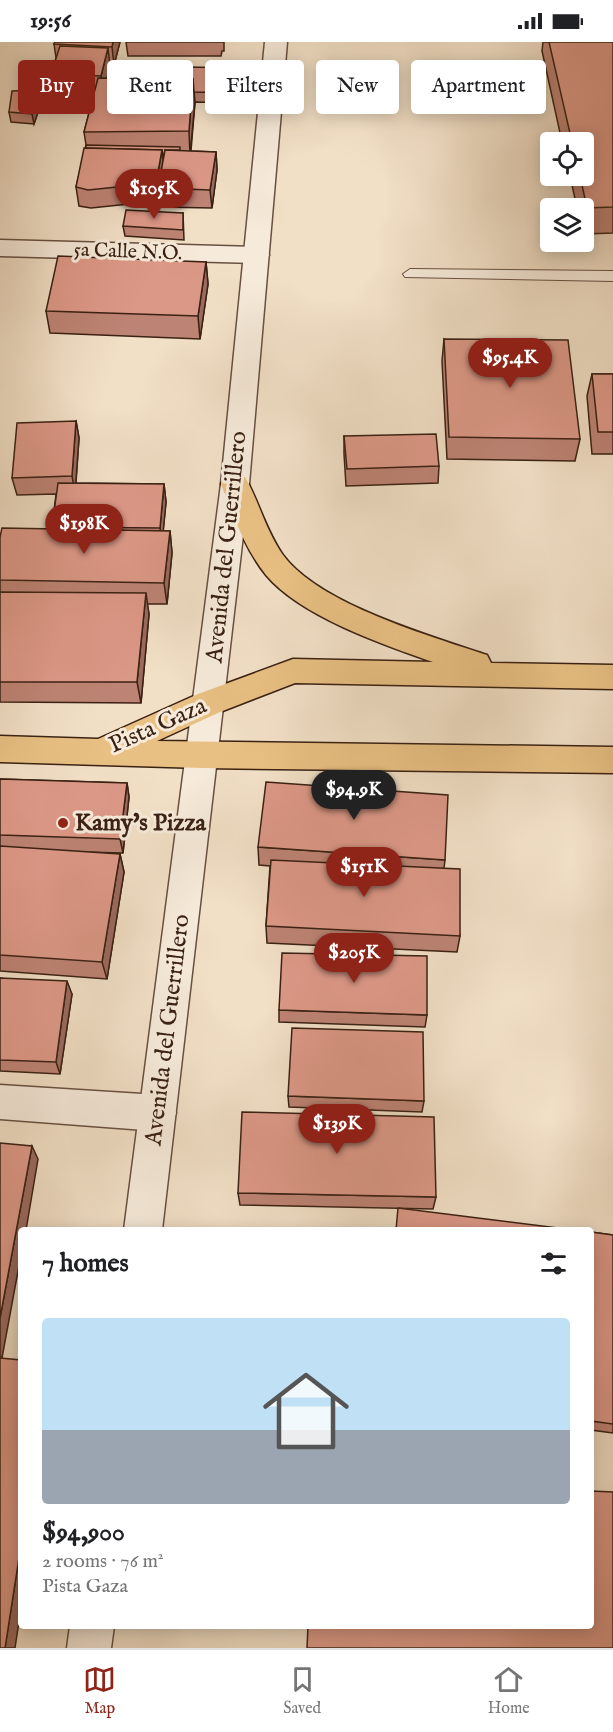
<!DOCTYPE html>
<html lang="en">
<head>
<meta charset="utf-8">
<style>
  :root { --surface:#fff; --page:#f2f2f2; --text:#202124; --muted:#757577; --line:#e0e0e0; --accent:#8f2418 }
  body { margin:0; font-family:"IM FELL English",serif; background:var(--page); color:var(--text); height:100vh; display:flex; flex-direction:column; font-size:22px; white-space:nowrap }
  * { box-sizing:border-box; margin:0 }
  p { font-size:20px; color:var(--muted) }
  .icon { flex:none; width:33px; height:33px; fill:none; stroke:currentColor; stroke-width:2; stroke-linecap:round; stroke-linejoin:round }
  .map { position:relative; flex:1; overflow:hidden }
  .sheet { position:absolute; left:18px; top:1185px; width:576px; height:402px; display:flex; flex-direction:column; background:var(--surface); border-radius:6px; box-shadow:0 3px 15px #0003 }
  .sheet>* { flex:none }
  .top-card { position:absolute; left:18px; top:18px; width:578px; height:54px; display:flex; gap:12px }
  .buttons { position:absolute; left:540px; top:90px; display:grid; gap:12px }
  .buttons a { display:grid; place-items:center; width:54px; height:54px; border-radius:6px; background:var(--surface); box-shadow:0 3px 15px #0003; font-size:30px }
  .price { position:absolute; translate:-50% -51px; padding:0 14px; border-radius:21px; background:var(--accent); color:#fff; font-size:20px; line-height:39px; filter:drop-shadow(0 2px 3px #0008) }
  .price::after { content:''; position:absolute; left:50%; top:36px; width:18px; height:14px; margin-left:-9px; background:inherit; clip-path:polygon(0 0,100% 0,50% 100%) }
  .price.active { background:#222; color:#fff }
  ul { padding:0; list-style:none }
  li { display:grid; align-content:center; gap:12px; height:318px; padding:0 24px }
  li+li { border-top:2px solid var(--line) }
  li span { display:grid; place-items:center; height:186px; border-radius:6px; color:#555 }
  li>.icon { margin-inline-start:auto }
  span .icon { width:108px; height:108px; fill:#fffc; stroke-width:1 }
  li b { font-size:26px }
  h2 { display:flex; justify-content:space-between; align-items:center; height:72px; padding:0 24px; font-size:26px }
  .chip { padding:0 21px; border-radius:6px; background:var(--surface); box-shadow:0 3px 15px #0003; font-size:21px; line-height:54px }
  .chip.active { background:var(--accent); color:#fff }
  .status { display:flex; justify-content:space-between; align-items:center; height:42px; padding:0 30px; background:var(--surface); direction:ltr }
  .status svg { height:16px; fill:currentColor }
  .menu { display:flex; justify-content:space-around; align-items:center; height:84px; border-top:2px solid var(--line); background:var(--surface); font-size:16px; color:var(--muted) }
  .menu a { display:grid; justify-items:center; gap:3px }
  .menu .active { color:var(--accent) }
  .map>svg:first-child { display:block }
</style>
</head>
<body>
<div class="status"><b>19:56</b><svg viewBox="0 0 49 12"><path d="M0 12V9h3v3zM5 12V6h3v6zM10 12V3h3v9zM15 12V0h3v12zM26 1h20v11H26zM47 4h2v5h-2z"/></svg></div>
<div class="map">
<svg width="613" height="1606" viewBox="0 0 613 1606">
  <rect width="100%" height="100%" fill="#f1dfc6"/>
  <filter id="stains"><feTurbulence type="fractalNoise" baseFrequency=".00333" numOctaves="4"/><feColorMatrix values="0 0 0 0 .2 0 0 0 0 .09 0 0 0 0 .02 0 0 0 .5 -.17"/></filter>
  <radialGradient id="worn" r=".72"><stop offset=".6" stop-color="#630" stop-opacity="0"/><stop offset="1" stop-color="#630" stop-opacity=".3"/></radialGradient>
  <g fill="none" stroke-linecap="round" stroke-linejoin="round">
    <defs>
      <polygon id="service" points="410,227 613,229 613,239 405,235 403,232"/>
      <g id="minor">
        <polygon points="0,198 257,205 266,207 269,213 266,219 257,221 0,214"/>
        <polygon points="0,1043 158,1053 171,1059 176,1071 171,1083 158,1089 0,1077"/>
      </g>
      <g id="tertiary">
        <polygon points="265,0 287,0 249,442 162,1188 124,1188 221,442"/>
        <polygon points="70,1584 114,1584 111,1606 67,1606"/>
      </g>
      <path id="primary" d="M235,432l10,3c14,25 21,54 38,78 36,49 147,81 204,100l4,8 122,2v24l-318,-6 -75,29 -63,29 456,6v26l-411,-5 -202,-6v-26l98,3 100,-45 95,-35 140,3c-49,-17 -133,-46 -167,-87 -21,-26 -33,-60 -45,-91l4,-7z"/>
    </defs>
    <use href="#service" stroke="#685040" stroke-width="2"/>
    <use href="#minor" stroke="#685040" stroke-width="3"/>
    <use href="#tertiary" stroke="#685040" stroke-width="3"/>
    <use href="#primary" stroke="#3a2113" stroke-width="3"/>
    <use href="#service" fill="#f6eada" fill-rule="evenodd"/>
    <use href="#minor" fill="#f6eada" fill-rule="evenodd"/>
    <use href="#tertiary" fill="#f6eada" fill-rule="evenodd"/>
    <use href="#primary" fill="#e8c083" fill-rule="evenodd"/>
  </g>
  <g fill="#bd8374" stroke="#3a2113" stroke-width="1.5">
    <polygon points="55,0 120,0 114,23 110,23 107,36 235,36 233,61 195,60 191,109 216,110 217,128 212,166 160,165 159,157 158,159 91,166 79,164 76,145 86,103 84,90 94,52 54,50 51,32 56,16 54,2"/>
    <polygon points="126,0 224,0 224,9 222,9 221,14 128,14"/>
    <polygon points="543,0 613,0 613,191 584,192 584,166 577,166 570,134 584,134 584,100 562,100 542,9"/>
    <polygon points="42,58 34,82 11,80 9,70"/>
    <polygon points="183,171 184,198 125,194 123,184"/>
    <polygon points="206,220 208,242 200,297 50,291 46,269"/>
    <polygon points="444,297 580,397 575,419 447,417 442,319"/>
    <polygon points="592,332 613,332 613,412 592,412 587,354"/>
    <polygon points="76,379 79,396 76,441 164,442 166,460 163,489 170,489 172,511 167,562 147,562 149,572 141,661 0,660 0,538 52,487 56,452 17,453 12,436"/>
    <polygon points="344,394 439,424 438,441 346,444 344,412"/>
    <polygon points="0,737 127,741 129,755 123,811 82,810 120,812 124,830 107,937 0,929"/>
    <polygon points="258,805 445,818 444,826 460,894 457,910 267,901 266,884 270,824 259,823"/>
    <polygon points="0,936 72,952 60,1032 0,1029"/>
    <polygon points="279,968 427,973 425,985 279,980"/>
    <polygon points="288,1054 424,1059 422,1070 289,1065"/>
    <polygon points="238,1151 436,1155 433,1167 240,1163"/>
    <polygon points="591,1190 613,1193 613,1391 591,1388"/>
  </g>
  <g fill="#9a6a5e" stroke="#3a2113" stroke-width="1.5">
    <polygon points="113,0 120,0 114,23 112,5"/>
    <polygon points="108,6 110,24 103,52 101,34"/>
    <polygon points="234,26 235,36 233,61 232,51"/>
    <polygon points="193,37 195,60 190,113 189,89"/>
    <polygon points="40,48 42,58 34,82 32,72"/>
    <polygon points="162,108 164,126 158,146 158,159 156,141"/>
    <polygon points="216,110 217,128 212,166 210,148"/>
    <polygon points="206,220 208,242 200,297 198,274"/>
    <polygon points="76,379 79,396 75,451 72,434"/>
    <polygon points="164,442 166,460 162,503 160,486"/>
    <polygon points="170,489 172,511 167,562 164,541"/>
    <polygon points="146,551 149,572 141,661 137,640"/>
    <polygon points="127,741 129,755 123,811 120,797"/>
    <polygon points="120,812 124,830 107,937 102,920"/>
    <polygon points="67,939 72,952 60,1032 56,1020"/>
    <polygon points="32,1104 38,1117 26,1188 21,1188 21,1213 2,1316 0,1314 0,1276"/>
    <polygon points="21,1503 21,1566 15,1606 5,1606"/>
  </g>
  <g fill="#dc9887" stroke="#3a2113" stroke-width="1.5">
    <polygon points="55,0 113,0 112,5 54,2"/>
    <polygon points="549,0 613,0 613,165 587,166 580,134 584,134 584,100 572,100"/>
    <polygon points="60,4 108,6 101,34 51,32"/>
    <polygon points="187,25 234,26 232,51 194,50 193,37 160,37 160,35 185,35"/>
    <polygon points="112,32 150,33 150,37 111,36"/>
    <polygon points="98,36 193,37 189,89 84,90"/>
    <polygon points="40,48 32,72 9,70 12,49"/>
    <polygon points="86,103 180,105 180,108 165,108 164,114 163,113 162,108 86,106"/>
    <polygon points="84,106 162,108 156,141 88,148 76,145"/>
    <polygon points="165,108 216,110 210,148 158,146"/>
    <polygon points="126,168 183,171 183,188 123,184"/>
    <polygon points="58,214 206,220 198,274 46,269"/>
    <polygon points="444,297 568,298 580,397 449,395"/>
    <polygon points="592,332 613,332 613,390 598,390"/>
    <polygon points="76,379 72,434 12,436 17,381"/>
    <polygon points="436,392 439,424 347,427 344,394"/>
    <polygon points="58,441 164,442 160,486 52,485"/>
    <polygon points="2,486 170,489 164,541 0,538 0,495"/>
    <polygon points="0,550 146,551 137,640 0,640"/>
    <polygon points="0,737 127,741 120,797 0,793"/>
    <polygon points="266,740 448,753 445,818 258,805"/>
    <polygon points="0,804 120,812 102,920 0,913"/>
    <polygon points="271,818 460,827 460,894 266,884"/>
    <polygon points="282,911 427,914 427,973 279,968"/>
    <polygon points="0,936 67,939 56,1020 0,1018"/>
    <polygon points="292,986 423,990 424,1059 288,1054"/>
    <polygon points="242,1070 434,1075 436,1155 238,1151"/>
    <polygon points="0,1101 32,1104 0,1276"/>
    <polygon points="398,1166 574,1188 396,1188"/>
    <polygon points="591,1190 613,1193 613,1382 591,1379"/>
    <polygon points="0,1316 21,1318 21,1503 5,1606 0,1606"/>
    <polygon points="591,1449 613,1450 613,1606 307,1606 308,1584 591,1584"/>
  </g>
  <circle fill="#8f2418" stroke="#f6eada" stroke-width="2" cx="63" cy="781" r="6"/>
  <g text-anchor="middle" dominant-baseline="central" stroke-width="6" stroke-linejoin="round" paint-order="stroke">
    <g font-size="20" fill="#3a2113" stroke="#f6eada">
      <text transform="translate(128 210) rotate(2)">5a Calle N.O.</text>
    </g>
    <g font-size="24" fill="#3a2113" stroke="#f6eada">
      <text transform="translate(227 505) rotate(-84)">Avenida del Guerrillero</text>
      <text transform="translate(158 684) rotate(-24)">Pista Gaza</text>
      <text transform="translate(168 988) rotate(-83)">Avenida del Guerrillero</text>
    </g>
    <g font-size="24" font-weight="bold" fill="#3a2113" stroke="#f6eada" text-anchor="start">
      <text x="75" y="781">Kamy's Pizza</text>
    </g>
  </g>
  <rect width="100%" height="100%" filter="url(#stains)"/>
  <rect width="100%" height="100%" fill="url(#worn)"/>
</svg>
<div class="buttons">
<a><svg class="icon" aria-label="locate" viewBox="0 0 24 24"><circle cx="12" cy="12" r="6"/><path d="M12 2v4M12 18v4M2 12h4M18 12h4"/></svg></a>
<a><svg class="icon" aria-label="layers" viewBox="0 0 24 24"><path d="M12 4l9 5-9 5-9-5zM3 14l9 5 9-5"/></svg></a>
</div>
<b class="price" style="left:154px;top:178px">$105K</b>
<b class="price" style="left:510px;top:347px">$95.4K</b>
<b class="price" style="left:84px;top:513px">$198K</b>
<b class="price active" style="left:354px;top:779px">$94.9K</b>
<b class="price" style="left:364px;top:856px">$151K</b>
<b class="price" style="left:354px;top:942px">$205K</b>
<b class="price" style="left:337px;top:1113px">$139K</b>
<div class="top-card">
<a class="chip active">Buy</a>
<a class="chip">Rent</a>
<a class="chip">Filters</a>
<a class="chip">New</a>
<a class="chip">Apartment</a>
</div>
<section class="sheet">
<h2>7 homes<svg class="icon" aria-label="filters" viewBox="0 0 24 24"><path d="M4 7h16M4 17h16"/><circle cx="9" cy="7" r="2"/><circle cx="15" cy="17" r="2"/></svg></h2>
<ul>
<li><span style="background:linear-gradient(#bfe0f5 60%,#9aa5b1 0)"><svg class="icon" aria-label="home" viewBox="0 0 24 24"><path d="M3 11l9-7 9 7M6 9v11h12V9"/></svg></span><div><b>$94,900</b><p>2 rooms · 76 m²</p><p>Pista Gaza</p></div></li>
</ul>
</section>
</div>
<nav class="menu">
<a class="active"><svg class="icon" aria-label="map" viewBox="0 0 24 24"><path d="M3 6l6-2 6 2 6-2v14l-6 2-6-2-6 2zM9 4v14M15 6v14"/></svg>Map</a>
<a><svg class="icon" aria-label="saved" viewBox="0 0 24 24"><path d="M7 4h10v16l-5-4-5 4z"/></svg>Saved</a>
<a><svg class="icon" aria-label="home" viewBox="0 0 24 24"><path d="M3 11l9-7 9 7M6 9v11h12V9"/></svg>Home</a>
</nav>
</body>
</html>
